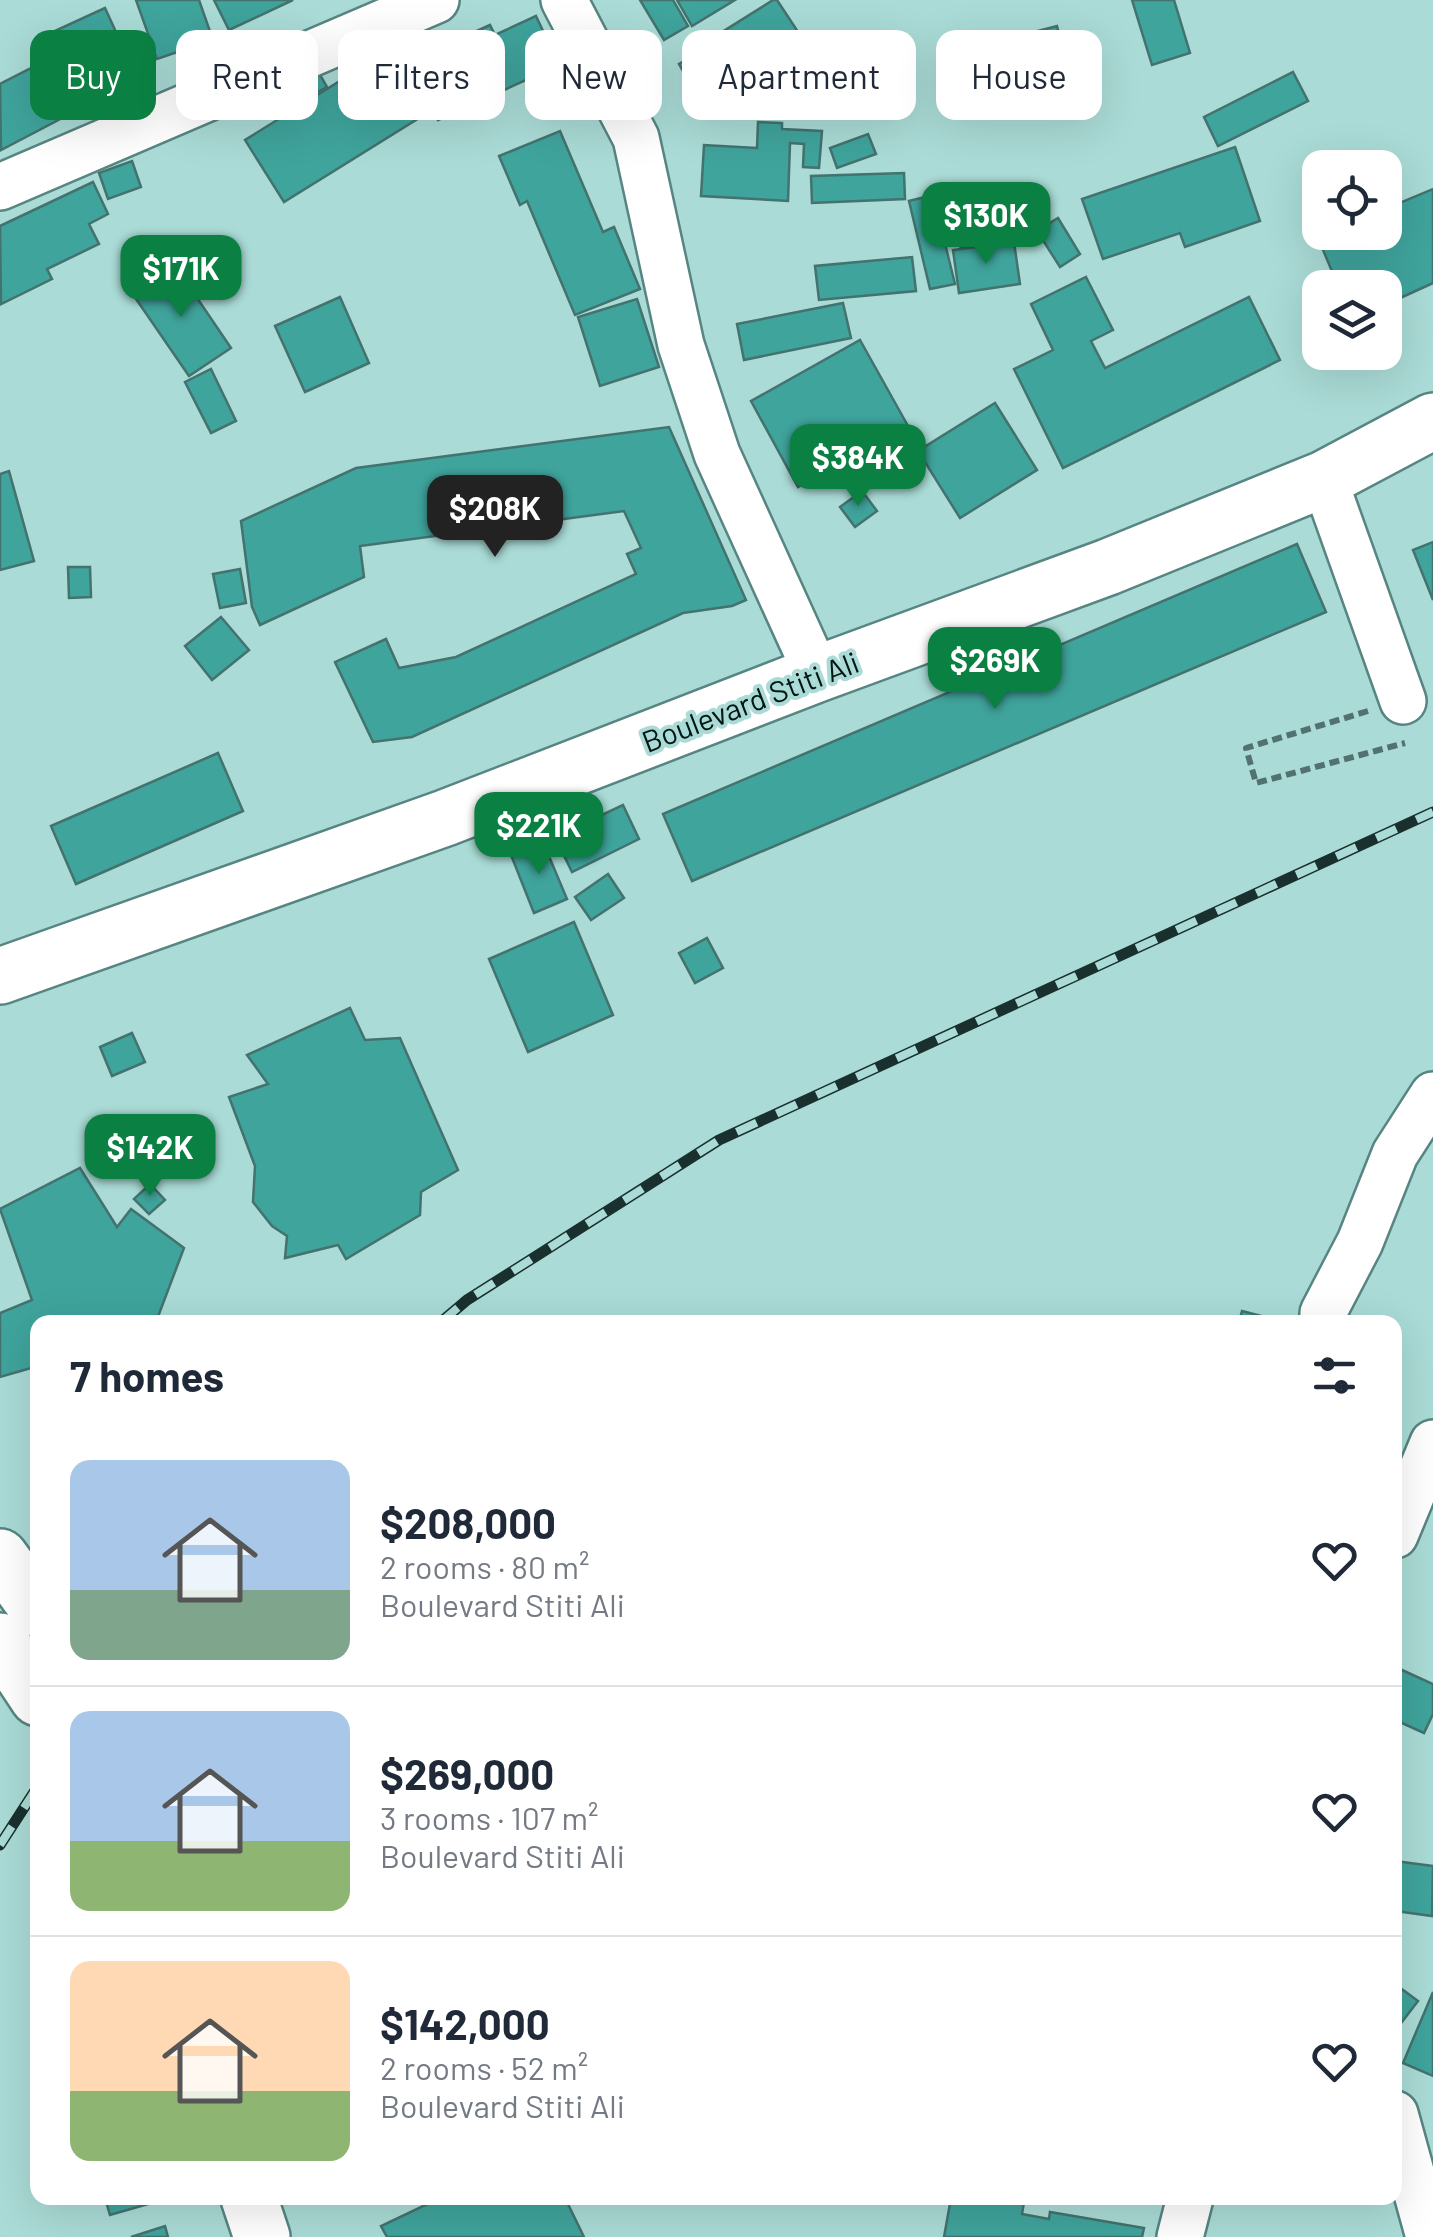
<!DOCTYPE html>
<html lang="en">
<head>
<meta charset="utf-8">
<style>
  :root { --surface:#fff; --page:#f6f6f7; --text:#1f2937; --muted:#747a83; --line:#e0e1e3; --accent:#0b8043 }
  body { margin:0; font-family:Barlow,sans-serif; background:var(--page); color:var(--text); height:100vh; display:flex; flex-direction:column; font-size:38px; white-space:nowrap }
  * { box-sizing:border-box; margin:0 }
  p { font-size:32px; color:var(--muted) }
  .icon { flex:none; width:55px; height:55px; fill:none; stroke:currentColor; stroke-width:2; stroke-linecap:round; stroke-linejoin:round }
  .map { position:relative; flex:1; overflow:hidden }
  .sheet { position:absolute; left:30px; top:1315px; width:1372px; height:890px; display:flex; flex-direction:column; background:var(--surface); border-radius:20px; box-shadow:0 10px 40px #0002 }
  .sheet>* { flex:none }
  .hud { position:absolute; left:30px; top:30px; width:1375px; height:90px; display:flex; gap:20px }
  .tools { position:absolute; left:1302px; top:150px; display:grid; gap:20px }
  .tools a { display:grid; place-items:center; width:100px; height:100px; border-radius:20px; background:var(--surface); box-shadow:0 10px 40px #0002; font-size:50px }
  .price { position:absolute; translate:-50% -85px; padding:0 22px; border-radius:20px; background:var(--accent); color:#fff; font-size:32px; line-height:65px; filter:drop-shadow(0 2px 5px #0008) }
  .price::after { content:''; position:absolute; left:50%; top:60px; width:30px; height:22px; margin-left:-15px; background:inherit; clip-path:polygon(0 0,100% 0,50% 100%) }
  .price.selected { background:#222; color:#fff }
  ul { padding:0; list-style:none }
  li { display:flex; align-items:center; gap:30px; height:250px; padding:0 40px }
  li+li { border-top:2px solid var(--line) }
  li span { display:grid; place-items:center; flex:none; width:280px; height:200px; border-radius:20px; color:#555 }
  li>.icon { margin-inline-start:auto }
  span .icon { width:120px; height:120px; fill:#fffc; stroke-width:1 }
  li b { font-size:42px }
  h2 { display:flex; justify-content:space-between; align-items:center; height:120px; padding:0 40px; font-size:42px }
  .pill { padding:0 35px; border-radius:20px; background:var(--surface); box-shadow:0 10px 40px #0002; font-size:35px; line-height:90px }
  .pill.selected { background:var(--accent); color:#fff }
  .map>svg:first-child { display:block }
</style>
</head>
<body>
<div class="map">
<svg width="1433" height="2237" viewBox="0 0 1433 2237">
  <rect width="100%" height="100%" fill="#aadbd6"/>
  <g fill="#3fa49c" stroke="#44726e" stroke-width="2.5">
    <polygon points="136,0 199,0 213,40 157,59"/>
    <polygon points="214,0 293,0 229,30"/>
    <polygon points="640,0 673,0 688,26 664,40"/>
    <polygon points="677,0 735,0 692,26"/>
    <polygon points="773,0 777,0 804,41 796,47 816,79 767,110 719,34"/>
    <polygon points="1132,0 1174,0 1190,53 1152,65"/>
    <polygon points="105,8 132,67 75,93 48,34"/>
    <polygon points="536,16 559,65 438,120 410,61 490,25 495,35"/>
    <polygon points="1057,26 1068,70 994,89 983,45"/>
    <polygon points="708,47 738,100 709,117 679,64"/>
    <polygon points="380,56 419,118 284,202 245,140"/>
    <polygon points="39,64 66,116 1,150 0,84"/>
    <polygon points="1293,72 1308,101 1218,146 1204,117"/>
    <polygon points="319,73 327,87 312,95 304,81"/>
    <polygon points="758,122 782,123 782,129 822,131 819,168 803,167 804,144 790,143 788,201 701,196 704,145 757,148"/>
    <polygon points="560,131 603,232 614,227 640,289 575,315 527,201 520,205 499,156"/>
    <polygon points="868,134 876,154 837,168 830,148"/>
    <polygon points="1235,147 1260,221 1185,247 1180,233 1103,259 1082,199"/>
    <polygon points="132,161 141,187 108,199 99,173"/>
    <polygon points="904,173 905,199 812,203 811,176"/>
    <polygon points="93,182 108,214 89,224 99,244 47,269 52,279 1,304 0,226"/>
    <polygon points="1433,189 1433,283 1385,305 1385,288 1339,288 1318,238 1331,232 1385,232 1385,209"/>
    <polygon points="933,195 955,284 930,289 909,201"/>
    <polygon points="997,216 1002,238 961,249 956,227"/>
    <polygon points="1058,218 1080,254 1060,267 1037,231"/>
    <polygon points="1014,242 1020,284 959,293 953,250"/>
    <polygon points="912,257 916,291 819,300 815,266"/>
    <polygon points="174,264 231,348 189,376 132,293"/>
    <polygon points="1086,277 1113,330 1091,341 1105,368 1249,297 1280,360 1063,468 1014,369 1053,350 1031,304"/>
    <polygon points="340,297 369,363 305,392 275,326"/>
    <polygon points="637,299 659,367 600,386 578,317"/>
    <polygon points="843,303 851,338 744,360 737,324"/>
    <polygon points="860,340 908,426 798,487 751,401"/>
    <polygon points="211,369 236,421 211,433 185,382"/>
    <polygon points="995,403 1037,470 960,518 918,451"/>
    <polygon points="669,427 746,600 732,606 683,613 412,737 373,742 335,662 386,639 399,668 456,657 636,574 627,554 641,548 624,511 360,546 364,577 260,625 252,607 241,521 356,468"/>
    <polygon points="9,471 34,561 0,570 0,474"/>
    <polygon points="862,491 877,511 855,527 840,507"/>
    <polygon points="1433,542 1433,600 1413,550"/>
    <polygon points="1297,544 1326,612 692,881 663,814"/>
    <polygon points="68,567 90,567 91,597 69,598"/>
    <polygon points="240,569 246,603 220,608 213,574"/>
    <polygon points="221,617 249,650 212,680 185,646"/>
    <polygon points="218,753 243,811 76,884 51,826"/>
    <polygon points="623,805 639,839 572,872 555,837"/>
    <polygon points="543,842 567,899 534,913 511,855"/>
    <polygon points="608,874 624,898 591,920 575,897"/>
    <polygon points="574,922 613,1015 528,1052 489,959"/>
    <polygon points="707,938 723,968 695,983 679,953"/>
    <polygon points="350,1008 365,1040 400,1038 458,1170 421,1192 420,1215 346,1259 338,1245 285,1258 287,1236 272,1226 253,1202 255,1166 229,1097 268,1084 247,1055"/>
    <polygon points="132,1033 145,1062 112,1076 100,1047"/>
    <polygon points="80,1168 117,1227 131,1209 184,1248 156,1322 38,1322 38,1366 0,1377 0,1313 32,1300 0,1209"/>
    <polygon points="150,1184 165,1200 149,1214 134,1199"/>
    <polygon points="1242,1311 1284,1322 1239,1322"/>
    <polygon points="1402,1670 1433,1684 1433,1714 1424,1733 1395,1720 1395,1685"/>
    <polygon points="1395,1861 1433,1866 1432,1916 1395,1911"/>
    <polygon points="1395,1984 1418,2001 1395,2031"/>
    <polygon points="1433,1992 1433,2076 1403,2063"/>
    <polygon points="105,2198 169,2198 110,2215"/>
    <polygon points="440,2198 565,2198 584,2237 387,2237 381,2226"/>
    <polygon points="951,2198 999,2198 1024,2202 1022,2214 1049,2219 1050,2212 1144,2228 1142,2237 944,2237"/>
    <polygon points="165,2226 168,2237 131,2237"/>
  </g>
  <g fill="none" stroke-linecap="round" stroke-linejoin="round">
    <defs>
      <g id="minor">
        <polyline points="564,0 636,138 681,345 717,454 817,674"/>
        <polyline points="0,187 436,0"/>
        <polyline points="1324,479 1403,701"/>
        <polyline points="1323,1322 1323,1313 1360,1242 1395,1154 1433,1095"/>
        <polyline points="1395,1535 1433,1443"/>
        <polyline points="1395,2114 1429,2237"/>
        <polyline points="1180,2237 1190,2198"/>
      </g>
      <g id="major">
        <polyline points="0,976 445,818 817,674 1108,567 1324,479 1433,421"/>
        <polyline points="0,1557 38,1609"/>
        <polyline points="0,1641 38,1698"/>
      </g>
      <polyline id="highway" points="249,2198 262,2237"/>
    </defs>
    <use href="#minor" stroke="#578581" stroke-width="50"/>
    <use href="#major" stroke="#578581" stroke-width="60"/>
    <use href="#highway" stroke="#578581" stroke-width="60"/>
    <polyline stroke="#52726f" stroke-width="6" stroke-dasharray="10 5" stroke-linecap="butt" points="1368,711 1246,748 1256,783 1405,743"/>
    <use href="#minor" stroke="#fff" stroke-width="45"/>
    <use href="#major" stroke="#fff" stroke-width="55"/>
    <use href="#highway" stroke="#fff" stroke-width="55"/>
    <defs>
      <g id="rail">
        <polyline points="441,1322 467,1300 719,1140 1433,812"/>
        <polyline points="0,1845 38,1786"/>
      </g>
    </defs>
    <use href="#rail" stroke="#1a302e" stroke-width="11"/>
    <use href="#rail" stroke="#aadbd6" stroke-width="8" stroke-dasharray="22" stroke-linecap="butt"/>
  </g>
  <g text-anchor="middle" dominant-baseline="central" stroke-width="8" stroke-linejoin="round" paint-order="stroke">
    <g font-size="30" fill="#031514" stroke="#aadbd6">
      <text transform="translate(750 701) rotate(-21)">Boulevard Stiti Ali</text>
    </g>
  </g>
</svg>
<div class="tools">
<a><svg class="icon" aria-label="locate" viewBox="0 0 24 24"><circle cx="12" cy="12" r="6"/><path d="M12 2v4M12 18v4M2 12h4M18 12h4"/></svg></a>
<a><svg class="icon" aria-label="layers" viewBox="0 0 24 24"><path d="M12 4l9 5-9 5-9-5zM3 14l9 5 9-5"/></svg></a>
</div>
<b class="price" style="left:986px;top:267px">$130K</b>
<b class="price" style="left:181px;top:320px">$171K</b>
<b class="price" style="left:858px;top:509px">$384K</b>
<b class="price selected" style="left:495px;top:560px">$208K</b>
<b class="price" style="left:995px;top:712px">$269K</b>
<b class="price" style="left:539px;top:877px">$221K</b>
<b class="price" style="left:150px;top:1199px">$142K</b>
<div class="hud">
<a class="pill selected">Buy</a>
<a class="pill">Rent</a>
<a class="pill">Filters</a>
<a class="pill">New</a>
<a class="pill">Apartment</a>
<a class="pill">House</a>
</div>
<section class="sheet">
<h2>7 homes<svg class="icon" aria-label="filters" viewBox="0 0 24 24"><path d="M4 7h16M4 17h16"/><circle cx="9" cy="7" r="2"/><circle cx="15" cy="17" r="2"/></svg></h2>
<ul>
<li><span style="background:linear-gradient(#a9c7e8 65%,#7fa58c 0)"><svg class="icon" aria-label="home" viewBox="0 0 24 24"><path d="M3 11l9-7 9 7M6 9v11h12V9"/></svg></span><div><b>$208,000</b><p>2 rooms · 80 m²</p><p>Boulevard Stiti Ali</p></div><svg class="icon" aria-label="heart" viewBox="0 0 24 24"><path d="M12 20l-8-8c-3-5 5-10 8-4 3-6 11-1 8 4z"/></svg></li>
<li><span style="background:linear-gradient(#a9c7e8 65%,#8fb573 0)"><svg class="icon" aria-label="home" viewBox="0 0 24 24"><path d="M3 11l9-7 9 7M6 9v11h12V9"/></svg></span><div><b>$269,000</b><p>3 rooms · 107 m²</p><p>Boulevard Stiti Ali</p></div><svg class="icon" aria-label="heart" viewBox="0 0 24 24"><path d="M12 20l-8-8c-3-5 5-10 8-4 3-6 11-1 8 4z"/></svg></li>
<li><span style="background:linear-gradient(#ffd9b3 65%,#8fb573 0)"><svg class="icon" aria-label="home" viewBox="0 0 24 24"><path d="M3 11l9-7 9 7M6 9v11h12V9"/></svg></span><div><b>$142,000</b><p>2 rooms · 52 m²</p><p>Boulevard Stiti Ali</p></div><svg class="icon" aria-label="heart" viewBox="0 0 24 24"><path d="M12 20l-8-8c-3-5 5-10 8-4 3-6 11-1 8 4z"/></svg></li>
</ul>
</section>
</div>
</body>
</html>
